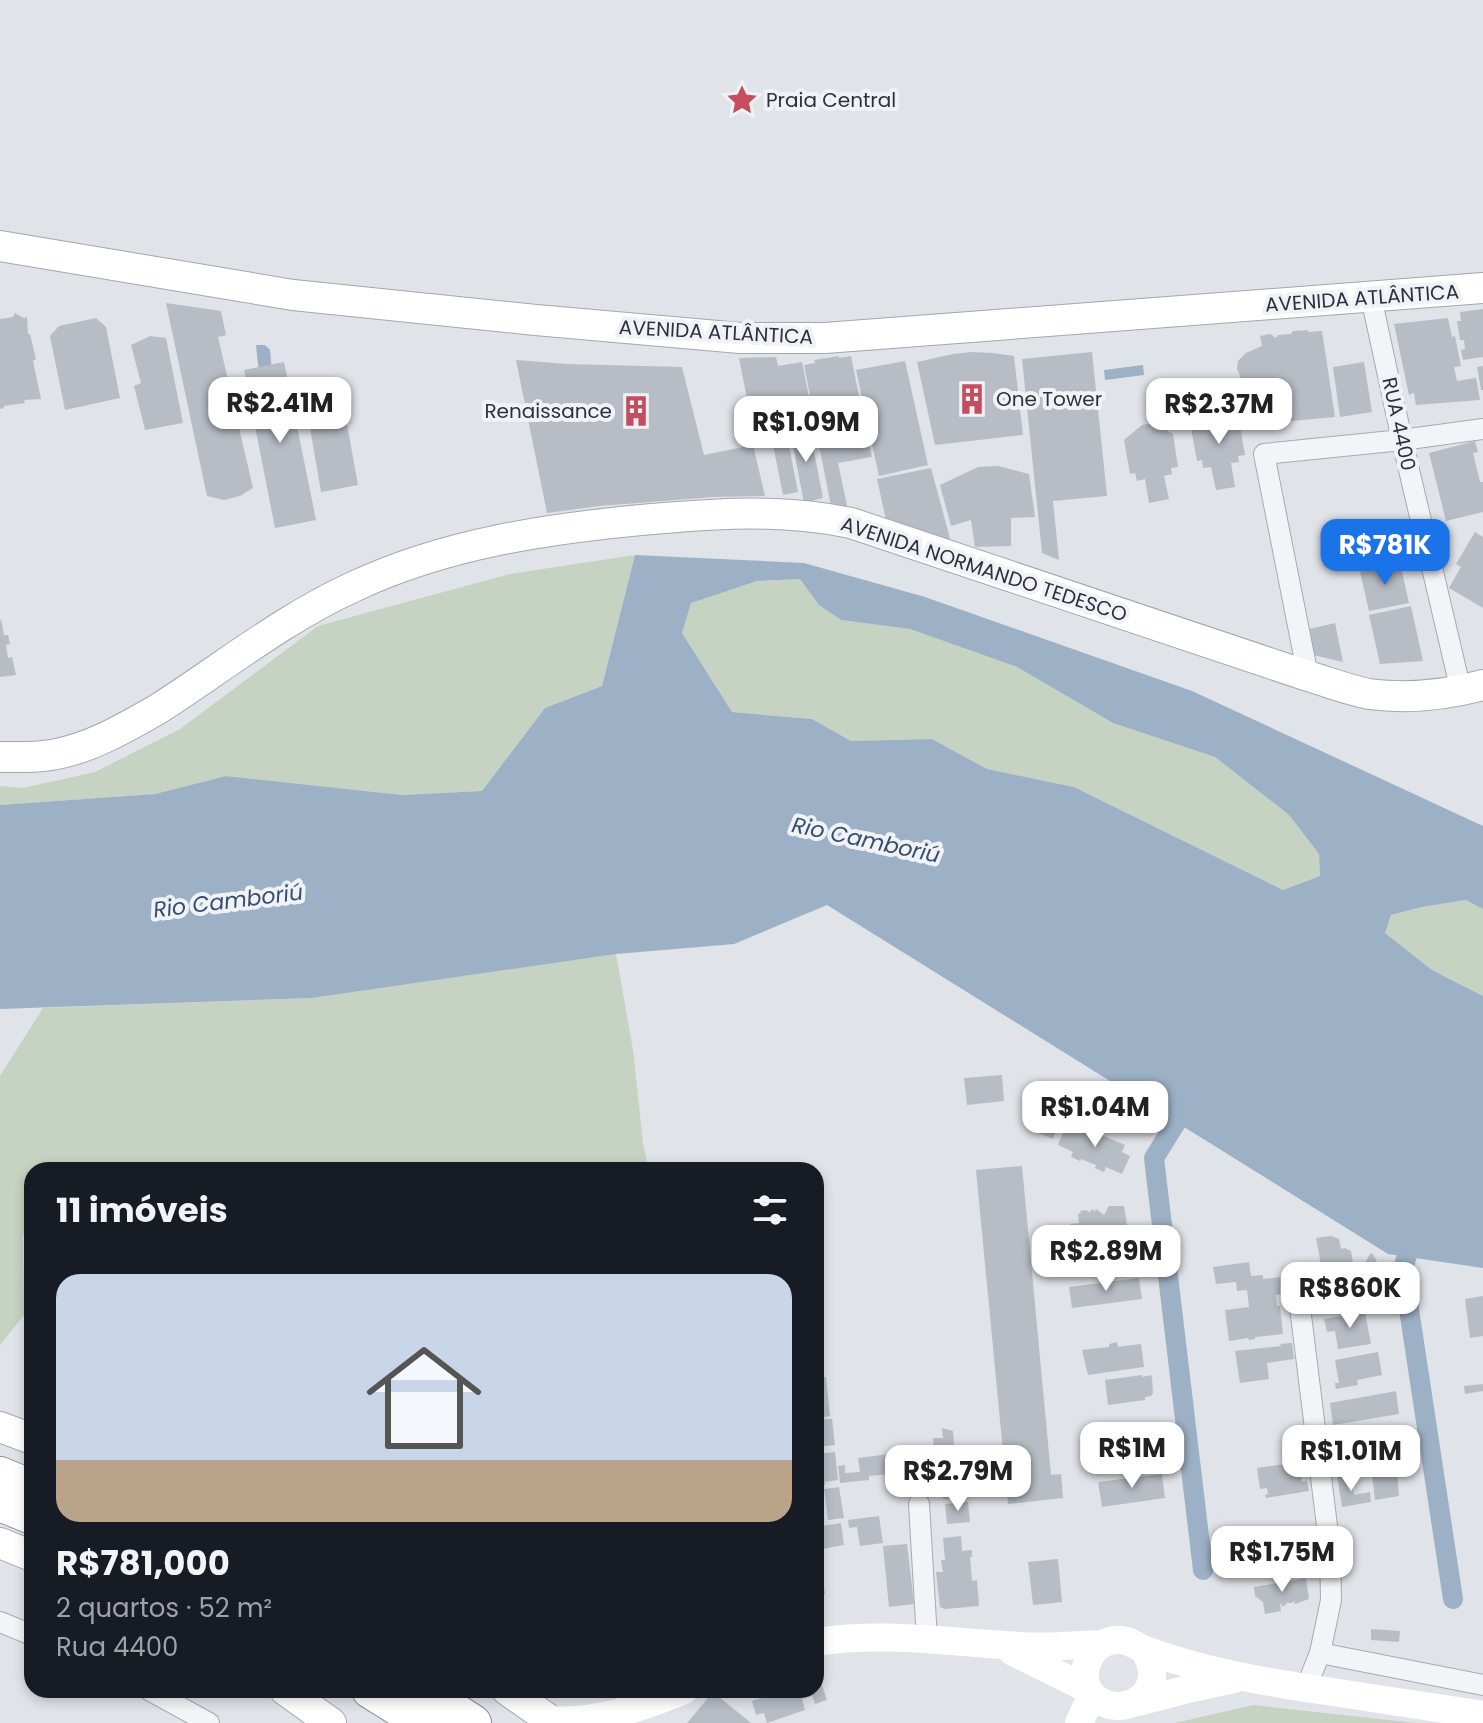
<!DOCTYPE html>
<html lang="pt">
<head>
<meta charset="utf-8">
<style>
  :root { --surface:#171b24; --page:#242831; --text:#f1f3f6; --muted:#9ea1a6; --accent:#1a73e8 }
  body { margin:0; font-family:Poppins,sans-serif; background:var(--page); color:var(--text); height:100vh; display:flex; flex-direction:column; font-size:30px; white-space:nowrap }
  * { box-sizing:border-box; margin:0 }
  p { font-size:26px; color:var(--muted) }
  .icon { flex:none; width:44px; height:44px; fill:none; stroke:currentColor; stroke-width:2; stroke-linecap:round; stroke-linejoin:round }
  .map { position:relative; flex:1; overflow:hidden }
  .drawer { position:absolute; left:24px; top:1162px; width:800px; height:536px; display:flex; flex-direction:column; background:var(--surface); border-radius:24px; box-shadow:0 4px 12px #0003 }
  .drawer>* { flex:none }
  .price { position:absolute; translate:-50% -68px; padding:0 18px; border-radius:16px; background:#fff; color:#222; font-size:26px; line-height:52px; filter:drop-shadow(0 2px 4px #0008) }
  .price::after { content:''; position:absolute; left:50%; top:48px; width:24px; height:18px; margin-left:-12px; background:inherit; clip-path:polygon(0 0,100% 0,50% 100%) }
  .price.selected { background:var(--accent); color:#fff }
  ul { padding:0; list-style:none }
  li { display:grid; align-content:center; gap:16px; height:424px; padding:0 32px }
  li span { display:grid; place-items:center; height:248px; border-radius:24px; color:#555 }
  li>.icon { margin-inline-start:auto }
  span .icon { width:144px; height:144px; fill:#fffc; stroke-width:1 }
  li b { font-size:34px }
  h2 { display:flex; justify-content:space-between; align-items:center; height:96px; padding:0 32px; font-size:34px }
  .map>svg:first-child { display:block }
</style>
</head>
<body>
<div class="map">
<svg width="1483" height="1723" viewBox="0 0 1483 1723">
  <rect width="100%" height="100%" fill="#e0e3e8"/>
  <g fill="#c6d2c2">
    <polygon points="635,555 602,686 545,708 482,791 402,795 226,776 155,794 0,805 0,786 23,788 95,772 180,729 318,626 510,574"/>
    <polygon points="800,579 819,605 841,620 910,629 1017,667 1113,723 1215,757 1289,815 1319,854 1320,876 1283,890 1074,787 987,769 932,739 851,741 812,719 732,712 682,633 691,602 757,581"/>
    <polygon points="1467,900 1483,909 1483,996 1432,970 1385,933 1391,915 1422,907"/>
    <polygon points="616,954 633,1050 643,1143 649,1170 32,1170 32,1228 23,1235 24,1315 0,1345 0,1076 43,1008 312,998"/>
    <polygon points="1253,1705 1416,1723 1175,1723"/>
  </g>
  <g fill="#9db1c6" fill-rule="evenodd">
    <polygon points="256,345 265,345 270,350 272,372 259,374"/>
    <polygon points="1143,365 1144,375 1105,380 1104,370"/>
    <path d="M635,555l169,8 121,34 267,94 291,135v83l-17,-9 -44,7 -31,8 -6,18 47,37 51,26v272l-95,-14 -561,-349 -93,39 -118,10 -304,44 -312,11v-204l155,-11 71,-18 176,19 80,-4 63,-83 57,-22zM800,579l19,26 22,15 69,9 107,38 96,56 102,34 74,58 30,39 1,22 -37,14 -209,-103 -87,-18 -55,-30 -81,2 -39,-22 -80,-7 -50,-79 9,-30 66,-22z"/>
  </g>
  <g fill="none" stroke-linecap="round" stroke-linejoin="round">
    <g stroke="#9db1c6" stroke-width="20">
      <polyline points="1190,1100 1154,1158 1203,1570"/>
      <polyline points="1413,1232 1403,1270 1453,1599"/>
    </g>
  </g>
  <g fill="#b8bdc5">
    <polygon points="166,303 221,311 226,335 218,337 253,488 240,496 224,500 207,496"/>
    <polygon points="1483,309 1483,357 1463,360 1461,350 1465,349 1464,340 1460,340 1457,321 1461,321 1460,312"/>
    <polygon points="15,313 24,318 27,317 28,334 30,334 36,359 33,361 41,399 24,400 25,403 4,406 4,408 0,409 0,319 13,317"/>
    <polygon points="96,318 106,327 120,398 65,410 50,336 59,326"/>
    <polygon points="1448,318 1452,337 1455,336 1461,366 1454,367 1457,381 1476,378 1480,400 1416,405 1414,393 1409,395 1394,324"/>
    <polygon points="1308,330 1308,332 1322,331 1335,417 1260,424 1253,419 1247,418 1240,376 1237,369 1238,361 1246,353 1262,346 1260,336 1270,334 1276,338 1278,335 1291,334 1293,331"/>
    <polygon points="150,336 166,338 183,423 145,430 134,386 141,383 131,345"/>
    <polygon points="971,352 993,353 1014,356 1023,435 935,445 917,362 953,354"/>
    <polygon points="1092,352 1107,496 1053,501 1059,560 1042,553 1022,359"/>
    <polygon points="839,356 839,358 851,356 861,406 850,409 855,433 866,430 872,457 838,463 848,510 831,506 818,440 831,438 826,413 814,416 804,365 815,363 814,360"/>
    <polygon points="776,357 778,366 802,362 809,397 785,401 787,411 751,419 739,358"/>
    <polygon points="516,360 567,364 682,367 704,455 753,445 765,496 714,497 600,506 547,513"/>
    <polygon points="905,361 928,465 879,476 856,370"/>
    <polygon points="284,362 316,520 275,528 244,370"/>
    <polygon points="1364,362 1372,412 1340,417 1333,367"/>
    <polygon points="1483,366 1483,390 1481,390 1477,367"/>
    <polygon points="339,380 358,485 321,492 303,387"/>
    <polygon points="1220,411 1239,421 1245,455 1238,456 1239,462 1231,463 1235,487 1216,490 1211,467 1203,468 1202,460 1197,461 1191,428 1209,412"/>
    <polygon points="1153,423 1173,434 1178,467 1171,468 1172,474 1164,476 1169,499 1149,503 1145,479 1137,481 1135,473 1130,474 1124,440 1142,425"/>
    <polygon points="809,426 823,498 804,503 790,430"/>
    <polygon points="786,431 798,492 783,495 771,435"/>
    <polygon points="1475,441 1478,452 1473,453 1480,482 1483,482 1483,512 1446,521 1429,453"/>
    <polygon points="998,466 1029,474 1035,517 1011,518 1011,546 975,547 971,520 951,526 940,485 978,467"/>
    <polygon points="931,468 951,542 886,520 877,479"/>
    <polygon points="1390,527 1397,562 1362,569 1354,534"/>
    <polygon points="1475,532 1483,537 1483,608 1449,588 1461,567 1456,564"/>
    <polygon points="1400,563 1409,603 1369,611 1360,572"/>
    <polygon points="1411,606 1423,661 1380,664 1369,615"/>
    <polygon points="0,620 1,620 4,635 8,635 10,644 6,645 8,658 12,657 16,675 0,677"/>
    <polygon points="1335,623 1343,662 1313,655 1310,629"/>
    <polygon points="1002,1075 1004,1101 967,1105 964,1078"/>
    <polygon points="1036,1113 1059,1123 1053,1139 1029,1129"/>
    <polygon points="1076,1124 1125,1145 1122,1152 1130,1156 1122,1174 1106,1167 1104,1172 1095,1168 1096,1165 1081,1159 1080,1161 1071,1157 1073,1152 1058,1145 1065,1127 1073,1131"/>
    <polygon points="1022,1166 1051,1475 1061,1474 1063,1498 1008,1504 976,1170"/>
    <polygon points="1109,1206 1124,1206 1128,1231 1072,1238 1070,1224 1079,1223 1078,1214 1081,1213 1080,1211 1086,1210 1089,1212 1093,1209 1094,1212 1096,1209 1104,1215"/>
    <polygon points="1331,1236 1339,1239 1341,1249 1345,1248 1351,1251 1354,1269 1357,1269 1360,1263 1364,1265 1370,1254 1372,1253 1376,1259 1381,1287 1384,1287 1386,1295 1325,1306 1318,1270 1322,1270 1316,1238"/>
    <polygon points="1133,1240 1133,1247 1145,1245 1147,1255 1135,1257 1136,1265 1127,1267 1127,1264 1105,1266 1102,1244"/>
    <polygon points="1249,1262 1251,1276 1263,1275 1263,1279 1281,1277 1283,1294 1276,1295 1277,1306 1280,1306 1283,1334 1255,1337 1255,1339 1249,1340 1248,1338 1229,1341 1225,1310 1249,1307 1247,1290 1237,1291 1236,1282 1216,1284 1213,1267"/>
    <polygon points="1139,1278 1142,1299 1072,1308 1069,1287"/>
    <polygon points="1483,1296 1483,1336 1470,1338 1465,1299"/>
    <polygon points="1365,1312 1371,1344 1338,1349 1335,1331 1327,1332 1324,1319"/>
    <polygon points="1117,1342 1118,1347 1141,1344 1144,1367 1088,1375 1082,1350 1109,1347 1109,1344"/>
    <polygon points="1292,1343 1294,1359 1267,1363 1269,1379 1240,1383 1235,1351 1281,1346 1280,1344"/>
    <polygon points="1378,1352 1382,1375 1357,1380 1358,1385 1336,1389 1335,1383 1339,1383 1335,1360"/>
    <polygon points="1142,1375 1142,1377 1151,1375 1152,1377 1153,1393 1151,1396 1145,1397 1145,1400 1108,1405 1105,1380"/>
    <polygon points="816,1377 826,1377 830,1416 819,1418"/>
    <polygon points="1483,1384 1483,1391 1465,1394 1464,1386"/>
    <polygon points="1396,1391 1399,1414 1333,1425 1330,1403"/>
    <polygon points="832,1419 835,1445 816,1447 816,1420"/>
    <polygon points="942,1428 953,1431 955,1457 935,1459 933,1438 943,1438"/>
    <polygon points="1118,1447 1119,1453 1148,1447 1152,1462 1109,1471 1108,1468 1103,1469 1101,1462 1097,1463 1095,1452 1099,1451 1099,1450"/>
    <polygon points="835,1452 838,1480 825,1482 825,1485 816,1487 816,1454"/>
    <polygon points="889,1454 891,1474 869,1476 869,1480 840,1483 838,1466 845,1465 845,1473 860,1472 858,1458"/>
    <polygon points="1299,1462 1302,1482 1307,1481 1309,1491 1266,1498 1265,1495 1268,1494 1267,1488 1260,1489 1257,1468"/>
    <polygon points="973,1465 976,1496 943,1499 940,1468"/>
    <polygon points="1397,1470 1399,1496 1375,1500 1372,1474"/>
    <polygon points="1162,1474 1165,1498 1102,1507 1098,1482"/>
    <polygon points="1350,1474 1354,1495 1370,1492 1371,1502 1342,1507 1337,1476"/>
    <polygon points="839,1487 844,1518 828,1520 824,1489"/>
    <polygon points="968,1502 970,1522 947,1524 945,1504"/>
    <polygon points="879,1516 883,1543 860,1546 857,1527 849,1528 848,1520"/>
    <polygon points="841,1523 844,1545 816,1550 816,1527"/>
    <polygon points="961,1536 962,1551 972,1550 972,1557 970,1557 972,1581 977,1580 979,1606 945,1609 940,1607 936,1572 943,1572 941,1560 945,1560 943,1538"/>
    <polygon points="1300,1541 1302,1556 1306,1555 1307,1560 1303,1565 1260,1574 1256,1548"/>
    <polygon points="907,1544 914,1604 889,1607 883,1546"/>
    <polygon points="816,1555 819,1555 825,1594 816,1595"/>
    <polygon points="1058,1559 1062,1602 1033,1605 1028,1562"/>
    <polygon points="1306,1578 1309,1599 1295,1604 1294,1601 1292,1603 1287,1603 1283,1607 1280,1603 1281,1611 1265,1614 1263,1602 1255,1596 1254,1587"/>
    <polygon points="1371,1629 1400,1631 1399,1642 1371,1640"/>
    <polygon points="817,1670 827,1700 815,1704 812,1696 802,1699 805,1710 767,1723 764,1713 756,1715 752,1701 764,1697 762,1690 816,1690"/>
    <polygon points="713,1692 751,1723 687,1723"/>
  </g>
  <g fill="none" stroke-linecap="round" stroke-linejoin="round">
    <defs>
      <g id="street">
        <polyline points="1371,297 1402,440 1461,691"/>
        <polyline points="1308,676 1264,454 1402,440 1483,429"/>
        <polyline points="1296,1275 1330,1550 1331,1600 1320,1653 1306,1688"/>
        <polyline points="919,1504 927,1639"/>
        <polyline points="0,1622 32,1635"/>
        <polyline points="1320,1653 1483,1685"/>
        <polyline points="149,1690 209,1723"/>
      </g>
      <g id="primary">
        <polyline points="0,246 293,295 536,320 740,338 825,338 1483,288"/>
        <path d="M0,757c17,0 35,1 51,-2 38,-6 74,-27 107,-46 64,-41 125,-90 195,-122 93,-44 198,-59 299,-68 71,-6 129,-10 199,4l457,153c20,6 40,14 61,18 38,5 77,1 114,-9"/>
        <polyline points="0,1427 32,1439"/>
        <polyline points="0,1543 32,1556"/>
        <polyline points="285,1690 331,1723"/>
        <polyline points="507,1690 554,1723"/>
      </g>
      <g id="highway">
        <polyline points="0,1475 32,1488"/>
        <polyline points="0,1503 32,1516"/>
        <polyline points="370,1690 423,1723"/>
        <polyline points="422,1690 473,1723"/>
      </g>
    </defs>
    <use href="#street" stroke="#a6aab2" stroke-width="22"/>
    <use href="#primary" stroke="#a0a8b3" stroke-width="32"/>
    <use href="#highway" stroke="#89919e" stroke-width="38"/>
    <use href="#street" stroke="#f3f4f7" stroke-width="20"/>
    <g stroke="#fff" stroke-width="28">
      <path d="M816,1642c68,-11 137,1 205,4 27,2 54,-1 81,-2"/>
      <path d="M1143,1649c30,42 -21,74 -50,47 -18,-20 -4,-52 21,-56 15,-2 22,7 34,11 14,5 27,9 41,13 45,13 91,20 137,27 53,8 105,16 157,24"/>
      <polyline points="1013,1652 1088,1689"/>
      <polyline points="1138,1702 1192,1688 1234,1679"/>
      <path d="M549,1720c48,3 92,-12 135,-30"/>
      <polyline points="1079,1723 1092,1695"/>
    </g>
    <use href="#primary" stroke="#fff" stroke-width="30"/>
    <use href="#highway" stroke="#fff" stroke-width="36"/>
  </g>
  <defs>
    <symbol id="sight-bare" viewBox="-9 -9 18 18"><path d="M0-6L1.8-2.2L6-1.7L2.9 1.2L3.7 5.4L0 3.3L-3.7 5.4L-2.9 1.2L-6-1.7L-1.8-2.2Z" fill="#c64c5f" stroke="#f0f2f6" stroke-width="2.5" paint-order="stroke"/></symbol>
    <symbol id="building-bare" viewBox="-9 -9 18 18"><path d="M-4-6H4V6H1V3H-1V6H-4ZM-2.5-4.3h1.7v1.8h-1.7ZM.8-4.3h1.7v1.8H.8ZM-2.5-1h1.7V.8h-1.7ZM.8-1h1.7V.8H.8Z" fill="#c64c5f" stroke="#f0f2f6" stroke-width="2.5" paint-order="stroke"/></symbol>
  </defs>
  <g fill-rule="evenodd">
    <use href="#sight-bare" x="720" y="78" width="44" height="44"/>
    <use href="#building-bare" x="950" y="377" width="44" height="44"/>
    <use href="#building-bare" x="614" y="389" width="44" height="44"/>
  </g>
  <g text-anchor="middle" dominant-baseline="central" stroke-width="8" stroke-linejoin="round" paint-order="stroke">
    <g font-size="20" fill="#2a313f" stroke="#f0f2f6" text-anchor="start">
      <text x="766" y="100">Praia Central</text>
      <text x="996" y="399">One Tower</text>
      <text x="612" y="411" text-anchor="end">Renaissance</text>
    </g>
    <g font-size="20" fill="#2a313f" stroke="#f0f2f6">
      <text transform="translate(1362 298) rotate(-4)">AVENIDA ATLÂNTICA</text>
      <text transform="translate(716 332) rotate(3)">AVENIDA ATLÂNTICA</text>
      <text transform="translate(1399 424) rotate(78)">RUA 4400</text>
      <text transform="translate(984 569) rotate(18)">AVENIDA NORMANDO TEDESCO</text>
    </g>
    <g font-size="22" font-style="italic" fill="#365070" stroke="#f0f2f6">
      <text transform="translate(866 840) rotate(12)">Rio Camboriú</text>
      <text transform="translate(228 901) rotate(-7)">Rio Camboriú</text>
    </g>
  </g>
</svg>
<b class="price" style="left:280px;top:445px">R$2.41M</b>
<b class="price" style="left:1219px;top:446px">R$2.37M</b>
<b class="price" style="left:806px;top:464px">R$1.09M</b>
<b class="price selected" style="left:1385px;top:587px">R$781K</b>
<b class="price" style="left:1095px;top:1149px">R$1.04M</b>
<b class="price" style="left:1106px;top:1293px">R$2.89M</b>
<b class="price" style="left:1350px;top:1330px">R$860K</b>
<b class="price" style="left:1132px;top:1490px">R$1M</b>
<b class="price" style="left:1351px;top:1493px">R$1.01M</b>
<b class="price" style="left:958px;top:1513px">R$2.79M</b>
<b class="price" style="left:1282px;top:1594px">R$1.75M</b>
<section class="drawer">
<h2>11 imóveis<svg class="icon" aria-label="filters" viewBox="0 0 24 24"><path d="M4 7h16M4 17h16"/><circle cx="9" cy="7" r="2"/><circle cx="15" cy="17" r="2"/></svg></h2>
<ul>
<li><span style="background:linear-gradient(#c9d6e8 75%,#b9a48a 0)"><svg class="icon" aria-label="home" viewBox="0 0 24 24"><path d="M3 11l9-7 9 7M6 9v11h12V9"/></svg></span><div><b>R$781,000</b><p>2 quartos · 52 m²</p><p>Rua 4400</p></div></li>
</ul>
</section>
</div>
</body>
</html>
